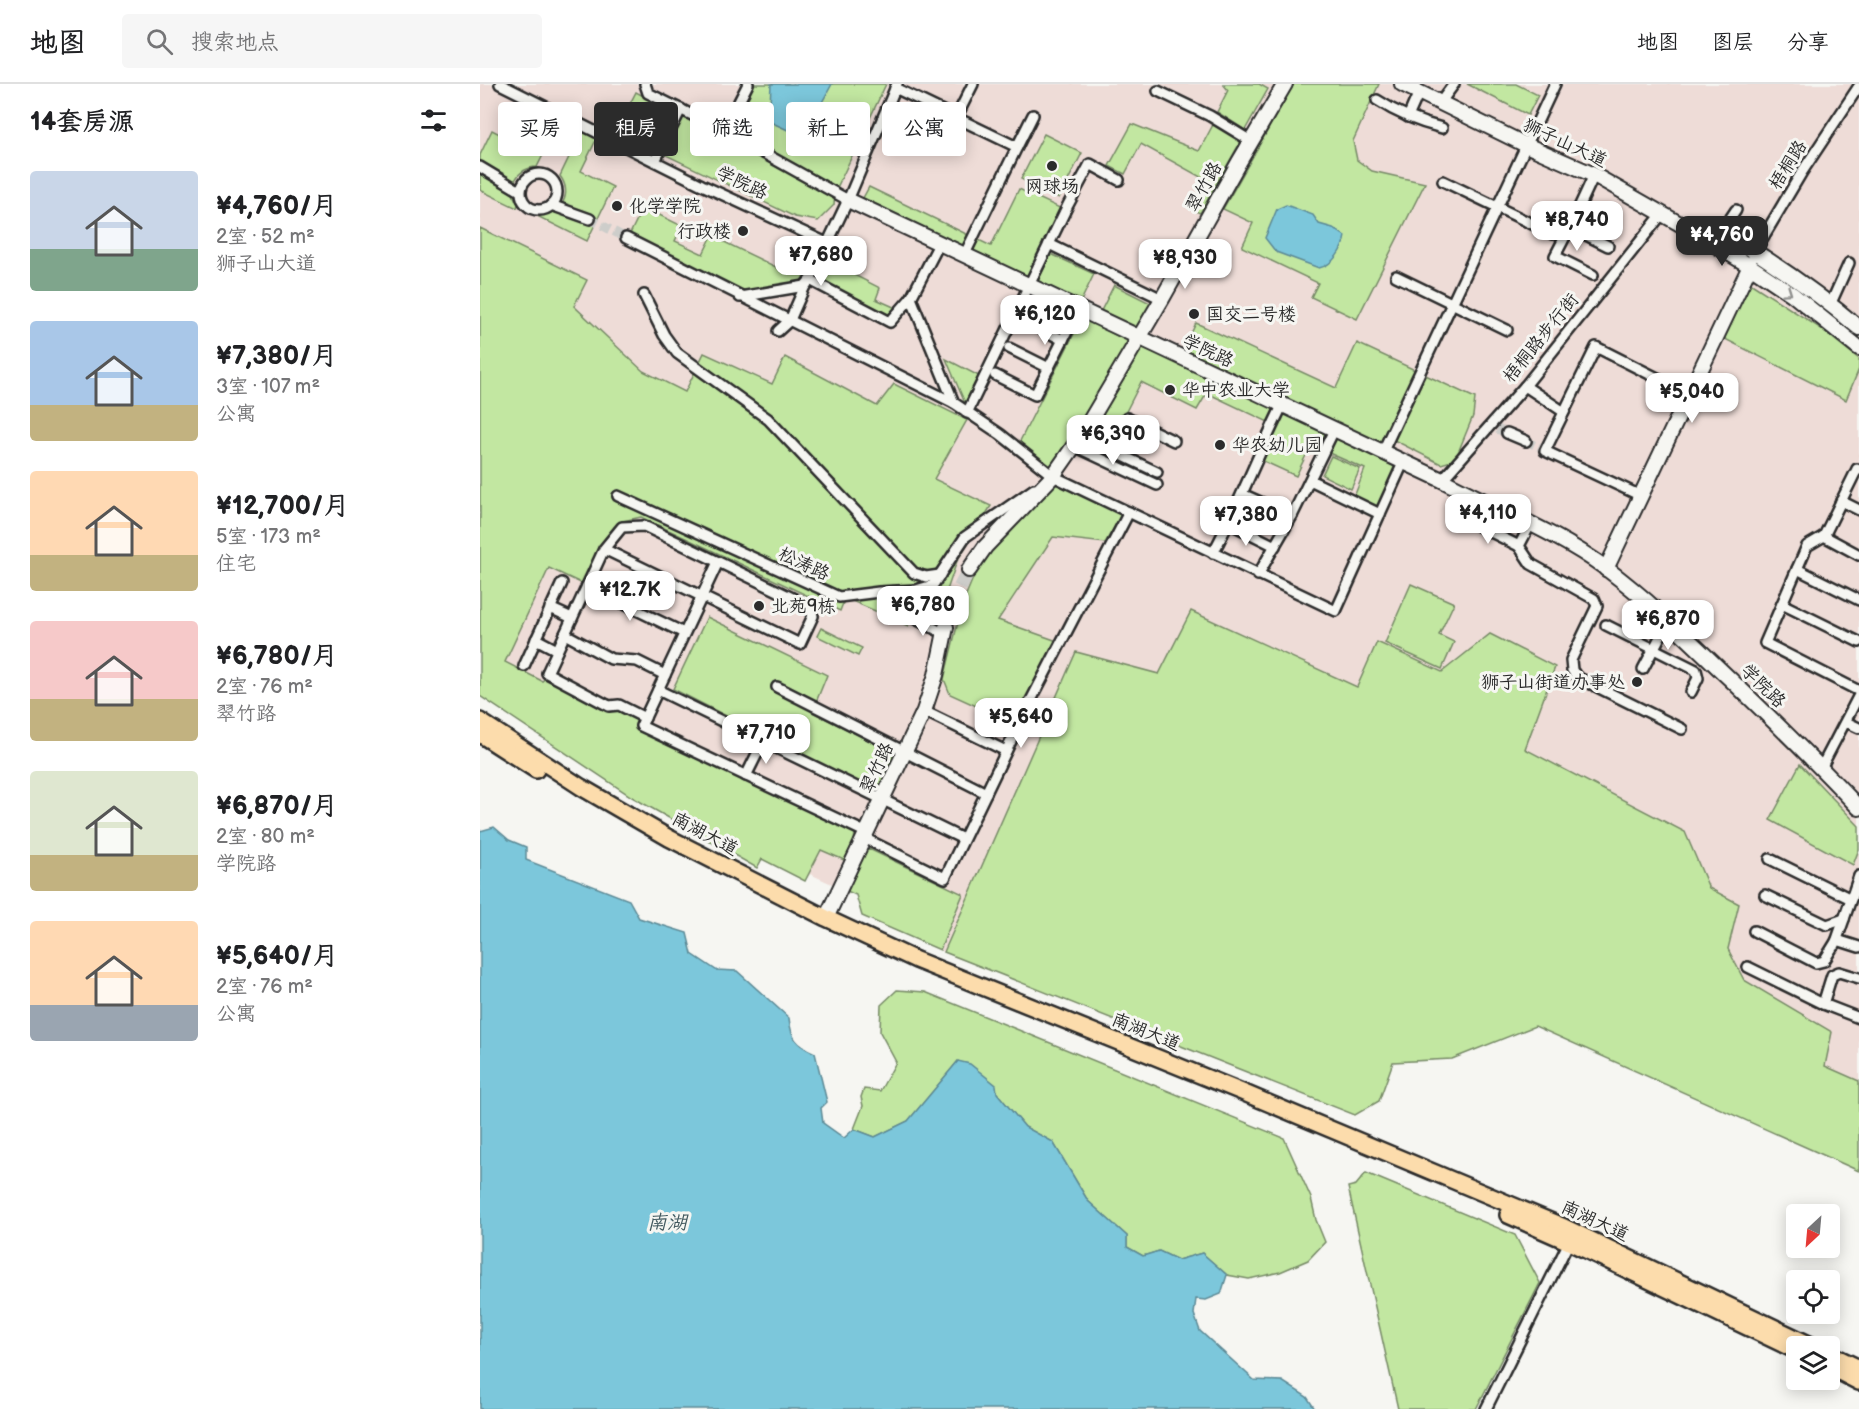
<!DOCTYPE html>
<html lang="zh">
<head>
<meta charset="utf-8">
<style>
  :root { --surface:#fff; --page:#f6f6f6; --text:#202124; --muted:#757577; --line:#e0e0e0; --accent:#2b2b2b }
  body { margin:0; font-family:"Balsamiq Sans","LXGW WenKai TC",sans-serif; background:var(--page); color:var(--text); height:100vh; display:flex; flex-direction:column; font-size:22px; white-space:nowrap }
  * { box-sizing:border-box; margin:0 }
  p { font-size:20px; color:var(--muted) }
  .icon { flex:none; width:33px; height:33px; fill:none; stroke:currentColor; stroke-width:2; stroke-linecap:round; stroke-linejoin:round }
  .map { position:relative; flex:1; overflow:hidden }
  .drawer { display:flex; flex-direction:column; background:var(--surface); width:480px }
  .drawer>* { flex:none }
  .banner { position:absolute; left:18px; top:18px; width:570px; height:54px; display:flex; gap:12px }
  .needle { width:39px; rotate:206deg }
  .buttons { position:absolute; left:1306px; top:1120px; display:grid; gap:12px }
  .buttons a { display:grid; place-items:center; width:54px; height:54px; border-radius:6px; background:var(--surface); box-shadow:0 3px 15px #0003; font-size:30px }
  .price { position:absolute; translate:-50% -51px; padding:0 14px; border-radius:12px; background:#fff; color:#222; font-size:20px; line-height:39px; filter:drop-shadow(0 2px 3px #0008) }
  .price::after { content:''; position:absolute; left:50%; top:36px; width:18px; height:14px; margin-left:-9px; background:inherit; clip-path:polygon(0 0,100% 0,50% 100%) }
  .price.on { background:var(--accent); color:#fff }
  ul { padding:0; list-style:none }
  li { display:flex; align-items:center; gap:18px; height:150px; padding:0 30px }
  li span { display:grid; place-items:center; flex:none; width:168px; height:120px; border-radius:6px; color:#555 }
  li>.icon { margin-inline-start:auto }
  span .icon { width:72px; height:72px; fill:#fffc; stroke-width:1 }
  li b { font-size:26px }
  h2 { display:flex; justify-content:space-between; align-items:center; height:72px; padding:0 30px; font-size:26px }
  .chip { padding:0 21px; border-radius:6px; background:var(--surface); box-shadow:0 3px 15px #0003; font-size:21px; line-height:54px }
  .chip.on { background:var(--accent); color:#fff }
  header { display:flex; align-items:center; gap:36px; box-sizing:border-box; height:84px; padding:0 30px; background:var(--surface); border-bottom:2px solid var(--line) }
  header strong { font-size:28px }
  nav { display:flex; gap:33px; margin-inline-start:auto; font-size:21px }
  .search { width:420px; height:54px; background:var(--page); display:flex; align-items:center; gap:15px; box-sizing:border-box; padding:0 21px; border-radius:6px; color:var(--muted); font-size:22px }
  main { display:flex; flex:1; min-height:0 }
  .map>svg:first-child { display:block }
</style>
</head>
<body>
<header>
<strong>地图</strong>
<div class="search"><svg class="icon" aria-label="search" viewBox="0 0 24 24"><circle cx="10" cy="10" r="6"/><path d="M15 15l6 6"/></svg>搜索地点</div>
<nav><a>地图</a><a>图层</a><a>分享</a></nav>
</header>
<main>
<section class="drawer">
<h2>14套房源<svg class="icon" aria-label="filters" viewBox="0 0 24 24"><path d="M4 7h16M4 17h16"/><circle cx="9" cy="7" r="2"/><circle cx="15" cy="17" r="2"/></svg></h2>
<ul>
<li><span style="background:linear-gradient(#c9d6e8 65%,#7fa58c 0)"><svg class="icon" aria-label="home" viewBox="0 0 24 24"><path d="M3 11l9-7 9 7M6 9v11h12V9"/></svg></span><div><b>¥4,760/月</b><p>2室 · 52 m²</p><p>狮子山大道</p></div></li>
<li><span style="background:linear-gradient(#a9c7e8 70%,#c2b280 0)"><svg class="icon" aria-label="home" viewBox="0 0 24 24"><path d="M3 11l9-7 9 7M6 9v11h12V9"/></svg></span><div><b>¥7,380/月</b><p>3室 · 107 m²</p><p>公寓</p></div></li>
<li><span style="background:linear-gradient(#ffd9b3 70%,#c2b280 0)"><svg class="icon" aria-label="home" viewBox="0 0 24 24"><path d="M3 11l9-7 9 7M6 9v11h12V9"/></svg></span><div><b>¥12,700/月</b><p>5室 · 173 m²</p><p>住宅</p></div></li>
<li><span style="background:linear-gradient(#f6c9c9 65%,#c2b280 0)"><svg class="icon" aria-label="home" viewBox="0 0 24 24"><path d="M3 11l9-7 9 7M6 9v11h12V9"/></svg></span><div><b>¥6,780/月</b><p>2室 · 76 m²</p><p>翠竹路</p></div></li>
<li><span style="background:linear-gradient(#dfe7d0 70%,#c2b280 0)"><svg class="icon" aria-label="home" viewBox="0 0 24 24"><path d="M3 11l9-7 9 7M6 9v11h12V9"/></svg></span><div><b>¥6,870/月</b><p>2室 · 80 m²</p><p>学院路</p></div></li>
<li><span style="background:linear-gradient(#ffd9b3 70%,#9aa5b1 0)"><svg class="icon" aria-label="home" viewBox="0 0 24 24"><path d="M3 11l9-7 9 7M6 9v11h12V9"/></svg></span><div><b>¥5,640/月</b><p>2室 · 76 m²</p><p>公寓</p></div></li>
</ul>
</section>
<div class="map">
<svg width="1379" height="1325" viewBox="0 0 1379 1325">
  <rect width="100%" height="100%" fill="#f6f6f2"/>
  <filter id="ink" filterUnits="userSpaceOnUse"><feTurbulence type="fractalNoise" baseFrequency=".0167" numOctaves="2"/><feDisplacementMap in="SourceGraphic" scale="12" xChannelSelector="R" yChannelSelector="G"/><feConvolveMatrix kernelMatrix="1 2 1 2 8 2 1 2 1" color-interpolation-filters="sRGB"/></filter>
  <g filter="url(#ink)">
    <polygon fill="#eedcd7" points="0,0 1379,0 1379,1087 1055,942 969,975 913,978 899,1017 875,1031 464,868 382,832 376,811 330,790 325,797 282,775 277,784 152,713 0,612"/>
    <g fill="#c2e7a1" stroke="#768966" stroke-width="1.5">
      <polygon points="273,0 406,0 355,108 354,121 338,137 315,133 136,47 156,8 243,54"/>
      <polygon points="743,0 779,0 788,5 765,46 737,28 748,6"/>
      <polygon points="814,0 899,0 873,57 877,76 892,87 945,99 877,235 831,213 838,199 762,163 773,139 743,125"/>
      <polygon points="987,0 1036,0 1058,11 1048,31"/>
      <path d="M62,28l18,9 -23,46c-20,1 -31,20 -19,37l-1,4 -37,-18v-35l12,-25 33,17z"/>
      <polygon points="735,37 762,55 720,129 713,126 728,97 661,60 645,90 629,82 652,40 719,67"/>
      <path d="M102,46l15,8 -16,33 32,16 -26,54 -48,-24 2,-3c21,1 32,-21 19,-38z"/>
      <polygon points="564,50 602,69 579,114 541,95"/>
      <polygon points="389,103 511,162 539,105 582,125 549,194 383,114"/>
      <polygon points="163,123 202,142 195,157 223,170 232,152 306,188 323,153 335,159 337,167 321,197 262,208 149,152"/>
      <polygon points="0,144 107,196 94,222 163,287 205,308 224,269 292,300 305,273 397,322 414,300 487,336 454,395 511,422 477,477 463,518 450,525 411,511 400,529 365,514 360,527 161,433 143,437 127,452 105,501 69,484 25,578 62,597 67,593 160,635 155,645 375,748 374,758 364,776 341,766 325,797 282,775 277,784 152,713 0,612"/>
      <polygon points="571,170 614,190 600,219 557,199"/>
      <polygon points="343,175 400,204 396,215 416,224 408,230 336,194"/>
      <polygon points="1270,199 1340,244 1379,275 1379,285 1366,316 1243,254"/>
      <polygon points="634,201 674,221 656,249 619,231"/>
      <polygon points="602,234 649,258 598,345 570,384 538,361"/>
      <polygon points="716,239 856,304 877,259 995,314 993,332 975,376 961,380 916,357 885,357 701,271"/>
      <polygon points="660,262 787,321 915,383 897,424 874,413 885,385 831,361 816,392 781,376 797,342 727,309 717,326 661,298 630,359 609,349"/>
      <polygon points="466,275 499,292 485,319"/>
      <polygon points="851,372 880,385 871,405 842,391"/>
      <polygon points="581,396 644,427 625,459 573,453 518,536 580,558 538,641 470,610 464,595 483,518 502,473 526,446"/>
      <polygon points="931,500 974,519 959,551 974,558 962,585 905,559"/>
      <polygon points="413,513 436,524 428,542 404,530"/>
      <polygon points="711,527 877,603 897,558 962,588 1010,550 1075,583 1045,665 1205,748 1229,804 1259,820 1248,865 1264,896 1352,948 1345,982 1379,997 1379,1087 1055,942 972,975 913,978 899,1017 875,1031 464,868 596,568 679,590"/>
      <polygon points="227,533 347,591 332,628 420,672 402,711 193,605"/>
      <polygon points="341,544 382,564 378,572 337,552"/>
      <polygon points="1320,680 1379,742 1379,765 1373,781 1290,736"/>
      <polygon points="387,764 483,810 460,866 382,832 376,811 367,807"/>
      <polygon points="417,906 445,908 804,1054 831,1114 836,1136 845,1158 828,1176 800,1188 769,1195 747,1191 722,1169 698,1176 679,1167 663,1172 647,1163 647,1152 608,1117 573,1058 545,1043 517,1009 478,977 428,1037 395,1053 374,1045 383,1022 381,1013 384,1005 400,1007 416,978 400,948 401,921"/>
      <polygon points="886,1089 1035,1151 1060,1199 996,1325 918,1325 868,1103 876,1101"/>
    </g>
    <g fill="#7cc7db" stroke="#5c8995" stroke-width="1.5">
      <polygon points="291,0 352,0 323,53 286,36 290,22"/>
      <path d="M806,121l27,10 6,9 14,4 12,8c-2,14 -12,29 -26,32l-43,-16 -11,-14 12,-29z"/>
      <path d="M14,743l15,13 17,7v13l103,40 10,18 48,15 5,21 24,16 21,1 52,47c2,20 7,27 26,35l12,49 -6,6 2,15 21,15 10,-9 21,8 33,-16 50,-60 12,3 26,21 1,8 28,34 28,15 35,59 39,35v11l16,9 16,-5 19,9 24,-7 25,22 -6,19 -15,6 -10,-1 -2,15 6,17 54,49 28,1 25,16 8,12h-835v-578z"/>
    </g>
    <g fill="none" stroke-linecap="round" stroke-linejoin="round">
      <g stroke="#cdcdca" stroke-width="9" stroke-dasharray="9 4.5" stroke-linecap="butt">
        <polyline points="110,135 146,154"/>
        <polyline points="1017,345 1027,349"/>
        <polyline points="1046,357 1059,363"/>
      </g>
      <polyline stroke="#cdcdca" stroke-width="14" stroke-dasharray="14 7" stroke-linecap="butt" points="466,543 475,513 489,486"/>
      <defs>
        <g id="street">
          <polyline points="20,0 222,101 347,159"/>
          <polyline points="165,0 168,9 244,47 368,116"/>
          <polyline points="415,4 537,63 484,172"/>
          <polyline points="678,7 730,32 771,57"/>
          <path d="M897,16c21,14 41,22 65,28"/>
          <polyline points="960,19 974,0"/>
          <polyline points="928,33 939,8"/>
          <polyline points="476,34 493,0"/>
          <polyline points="244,47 268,0"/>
          <polyline points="537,63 553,31"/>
          <polyline points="175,77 201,25"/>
          <polyline points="0,83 40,107"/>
          <circle cx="59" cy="108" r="18"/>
          <polyline points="1114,91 1090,143 1128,162"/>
          <polyline points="963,97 1073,150"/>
          <polyline points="71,121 110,135"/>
          <polyline points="1090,143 1075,172 1113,191"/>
          <polyline points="1242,147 1256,126"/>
          <polyline points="146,154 474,319"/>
          <polyline points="459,160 431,214 474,319 520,350 573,392 856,527 923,379"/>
          <polyline points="569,160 682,215"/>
          <polyline points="1270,182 1275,167 1322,88 1379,2"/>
          <polyline points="916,192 1027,246"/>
          <polyline points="330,196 410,238 431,214"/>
          <polyline points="164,211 184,251 197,269 288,335 434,489 446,493 460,491"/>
          <polyline points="260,213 325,202"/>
          <polyline points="1351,219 1369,179"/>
          <polyline points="544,236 583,256"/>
          <polyline points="298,247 310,236 325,202 330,196 368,116 417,0"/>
          <polyline points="529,264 569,284"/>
          <polyline points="515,291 555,311 598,226"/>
          <polyline points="1045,302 1084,328"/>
          <polyline points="487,329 588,121 610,80 639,96"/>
          <polyline points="1027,349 1046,357"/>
          <polyline points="601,352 677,388"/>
          <polyline points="594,362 677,401"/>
          <polyline points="631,367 647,334 694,357"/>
          <polyline points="902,369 1075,0"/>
          <polyline points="1379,386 1377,385 1344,452 1327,462 1285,559 1379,607"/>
          <polyline points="830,396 900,430"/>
          <polyline points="962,396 1045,302 1182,130"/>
          <polyline points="762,410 812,432"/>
          <polyline points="138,412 359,513 399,508 436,506 453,501 485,453 554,405"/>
          <polyline points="1161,412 1065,367 1116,263 1209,310"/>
          <polyline points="996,414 987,436 1039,462 1051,439"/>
          <polyline points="1361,417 1379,426"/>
          <polyline points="749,439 795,462"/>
          <polyline points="1344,452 1379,471"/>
          <polyline points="1039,462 1051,480 1114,515 1117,522 1091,576 1092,586 1097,593 1202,645"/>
          <polyline points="124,465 320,560 333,532 329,522 164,442 142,443 124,465 67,589 129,622 139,621 165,634"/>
          <path d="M733,469c26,-48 45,-99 69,-147"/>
          <polyline points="238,478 161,642 387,749"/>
          <polyline points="1317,485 1379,516"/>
          <polyline points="778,491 812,432 854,346"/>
          <polyline points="107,502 204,549"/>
          <polyline points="1302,520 1379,558"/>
          <polyline points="70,524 92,534"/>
          <polyline points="432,533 465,550"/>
          <polyline points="1126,541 1216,586 1218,594 1211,608"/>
          <polyline points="85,550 131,575 157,577 185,591"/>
          <polyline points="56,555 77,566"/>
          <polyline points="44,582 82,499"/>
          <polyline points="1163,585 1189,536"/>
          <polyline points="297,603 506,709"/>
          <polyline points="178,606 483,755"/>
          <polyline points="444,627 526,667"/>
          <polyline points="1366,638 1379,644"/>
          <polyline points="1341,684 1379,611"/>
          <polyline points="266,692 283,658"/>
          <polyline points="384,754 465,794 547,624 649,428"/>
          <polyline points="1290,775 1371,815"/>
          <polyline points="1285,811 1347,841 1364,835"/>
          <polyline points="1274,847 1336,879 1344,877 1357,856 1379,863"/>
          <polyline points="1355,861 1379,792"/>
          <polyline points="1268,883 1343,920 1379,934"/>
          <polyline points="1343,920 1352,891 1359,888 1379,894"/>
          <polyline points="1006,1325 1089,1158"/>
        </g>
        <g id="secondary">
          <polyline points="922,0 1046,61 1114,91 1207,144 1270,182 1312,210 1379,264"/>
          <path d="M368,116l594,280c55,29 115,52 165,89 44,33 83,72 123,110 44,42 87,84 129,129"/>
          <path d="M1229,157l13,-10c48,29 94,60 137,97"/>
          <polyline points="1126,485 1270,182"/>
          <polyline points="489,486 505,463 573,392 601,352 682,215 759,78 805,0"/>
          <polyline points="346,834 444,627 456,591 466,543"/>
        </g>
        <g id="primary">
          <polyline points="0,637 101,703 189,754 346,834 436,876 762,1008 1084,1143 1335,1263"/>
          <polyline points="0,650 56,686"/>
          <polyline points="1028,1131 1089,1158 1317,1267"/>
          <polyline points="1350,1270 1379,1284"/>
          <polyline points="1350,1283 1379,1298"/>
        </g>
      </defs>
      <use href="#street" stroke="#2b2b2b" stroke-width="14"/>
      <use href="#secondary" stroke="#2b2b2b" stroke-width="18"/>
      <use href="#primary" stroke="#2b2b2b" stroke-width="20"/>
      <use href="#street" stroke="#f6f6f2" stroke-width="9"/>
      <use href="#secondary" stroke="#f6f6f2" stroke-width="14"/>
      <use href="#primary" stroke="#fcdcac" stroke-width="15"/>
    </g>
    <defs><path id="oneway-chevron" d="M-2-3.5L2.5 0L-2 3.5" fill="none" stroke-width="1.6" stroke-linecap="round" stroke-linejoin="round" transform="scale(1.5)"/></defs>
    <use stroke="#90908e" href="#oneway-chevron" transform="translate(1308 208) rotate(35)"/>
  </g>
  <g fill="#2b2b2b" stroke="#f6f6f2" stroke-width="2">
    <circle cx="572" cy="82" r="6"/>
    <circle cx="137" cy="122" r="6"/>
    <circle cx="263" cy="147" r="6"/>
    <circle cx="714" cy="230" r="6"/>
    <circle cx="690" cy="306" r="6"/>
    <circle cx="740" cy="361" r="6"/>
    <circle cx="279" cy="522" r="6"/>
    <circle cx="1157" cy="598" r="6"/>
  </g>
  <g text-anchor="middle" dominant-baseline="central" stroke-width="6" stroke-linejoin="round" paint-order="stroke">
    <g font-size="18" fill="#2b2b2b" stroke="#f6f6f2">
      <text transform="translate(1085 59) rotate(25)">狮子山大道</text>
      <text transform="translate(1308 81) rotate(-58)">梧桐路</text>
      <text transform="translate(262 99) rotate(25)">学院路</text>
      <text transform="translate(724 103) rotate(-61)">翠竹路</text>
      <text transform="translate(1061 254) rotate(-51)">梧桐路步行街</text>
      <text transform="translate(728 267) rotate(25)">学院路</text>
      <text transform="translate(324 480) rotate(25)">松涛路</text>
      <text transform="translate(1283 602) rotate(44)">学院路</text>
      <text transform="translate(397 684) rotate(-65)">翠竹路</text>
      <text transform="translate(225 750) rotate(28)">南湖大道</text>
      <text transform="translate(666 948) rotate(22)">南湖大道</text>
      <text transform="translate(1115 1137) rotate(25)">南湖大道</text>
    </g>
    <g font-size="18" fill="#2b2b2b" stroke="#f6f6f2" text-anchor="start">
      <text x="572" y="102" text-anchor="middle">网球场</text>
      <text x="149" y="122">化学学院</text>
      <text x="251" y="147" text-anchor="end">行政楼</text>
      <text x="726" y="230">国交二号楼</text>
      <text x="702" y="306">华中农业大学</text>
      <text x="752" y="361">华农幼儿园</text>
      <text x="291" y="522">北苑9栋</text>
      <text x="1145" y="598" text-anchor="end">狮子山街道办事处</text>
    </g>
    <g font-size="20" font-style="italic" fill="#435a60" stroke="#f6f6f2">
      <text x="187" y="1139">南湖</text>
    </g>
  </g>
</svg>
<div class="buttons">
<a><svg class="needle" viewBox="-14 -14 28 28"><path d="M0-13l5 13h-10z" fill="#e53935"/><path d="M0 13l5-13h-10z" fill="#757577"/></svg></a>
<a><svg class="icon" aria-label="locate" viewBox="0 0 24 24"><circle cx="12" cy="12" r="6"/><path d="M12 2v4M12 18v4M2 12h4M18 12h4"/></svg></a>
<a><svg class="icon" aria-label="layers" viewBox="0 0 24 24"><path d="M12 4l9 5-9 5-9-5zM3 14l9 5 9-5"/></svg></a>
</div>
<b class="price" style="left:1097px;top:168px">¥8,740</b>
<b class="price on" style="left:1242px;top:183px">¥4,760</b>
<b class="price" style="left:341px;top:203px">¥7,680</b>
<b class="price" style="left:705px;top:206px">¥8,930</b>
<b class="price" style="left:565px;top:262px">¥6,120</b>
<b class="price" style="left:1212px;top:340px">¥5,040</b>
<b class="price" style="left:633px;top:382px">¥6,390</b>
<b class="price" style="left:1008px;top:461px">¥4,110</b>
<b class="price" style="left:766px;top:463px">¥7,380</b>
<b class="price" style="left:150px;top:538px">¥12.7K</b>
<b class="price" style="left:443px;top:553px">¥6,780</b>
<b class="price" style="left:1188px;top:567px">¥6,870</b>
<b class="price" style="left:541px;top:665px">¥5,640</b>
<b class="price" style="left:286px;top:681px">¥7,710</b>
<div class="banner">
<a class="chip">买房</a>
<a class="chip on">租房</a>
<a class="chip">筛选</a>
<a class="chip">新上</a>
<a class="chip">公寓</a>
</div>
</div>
</main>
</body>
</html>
